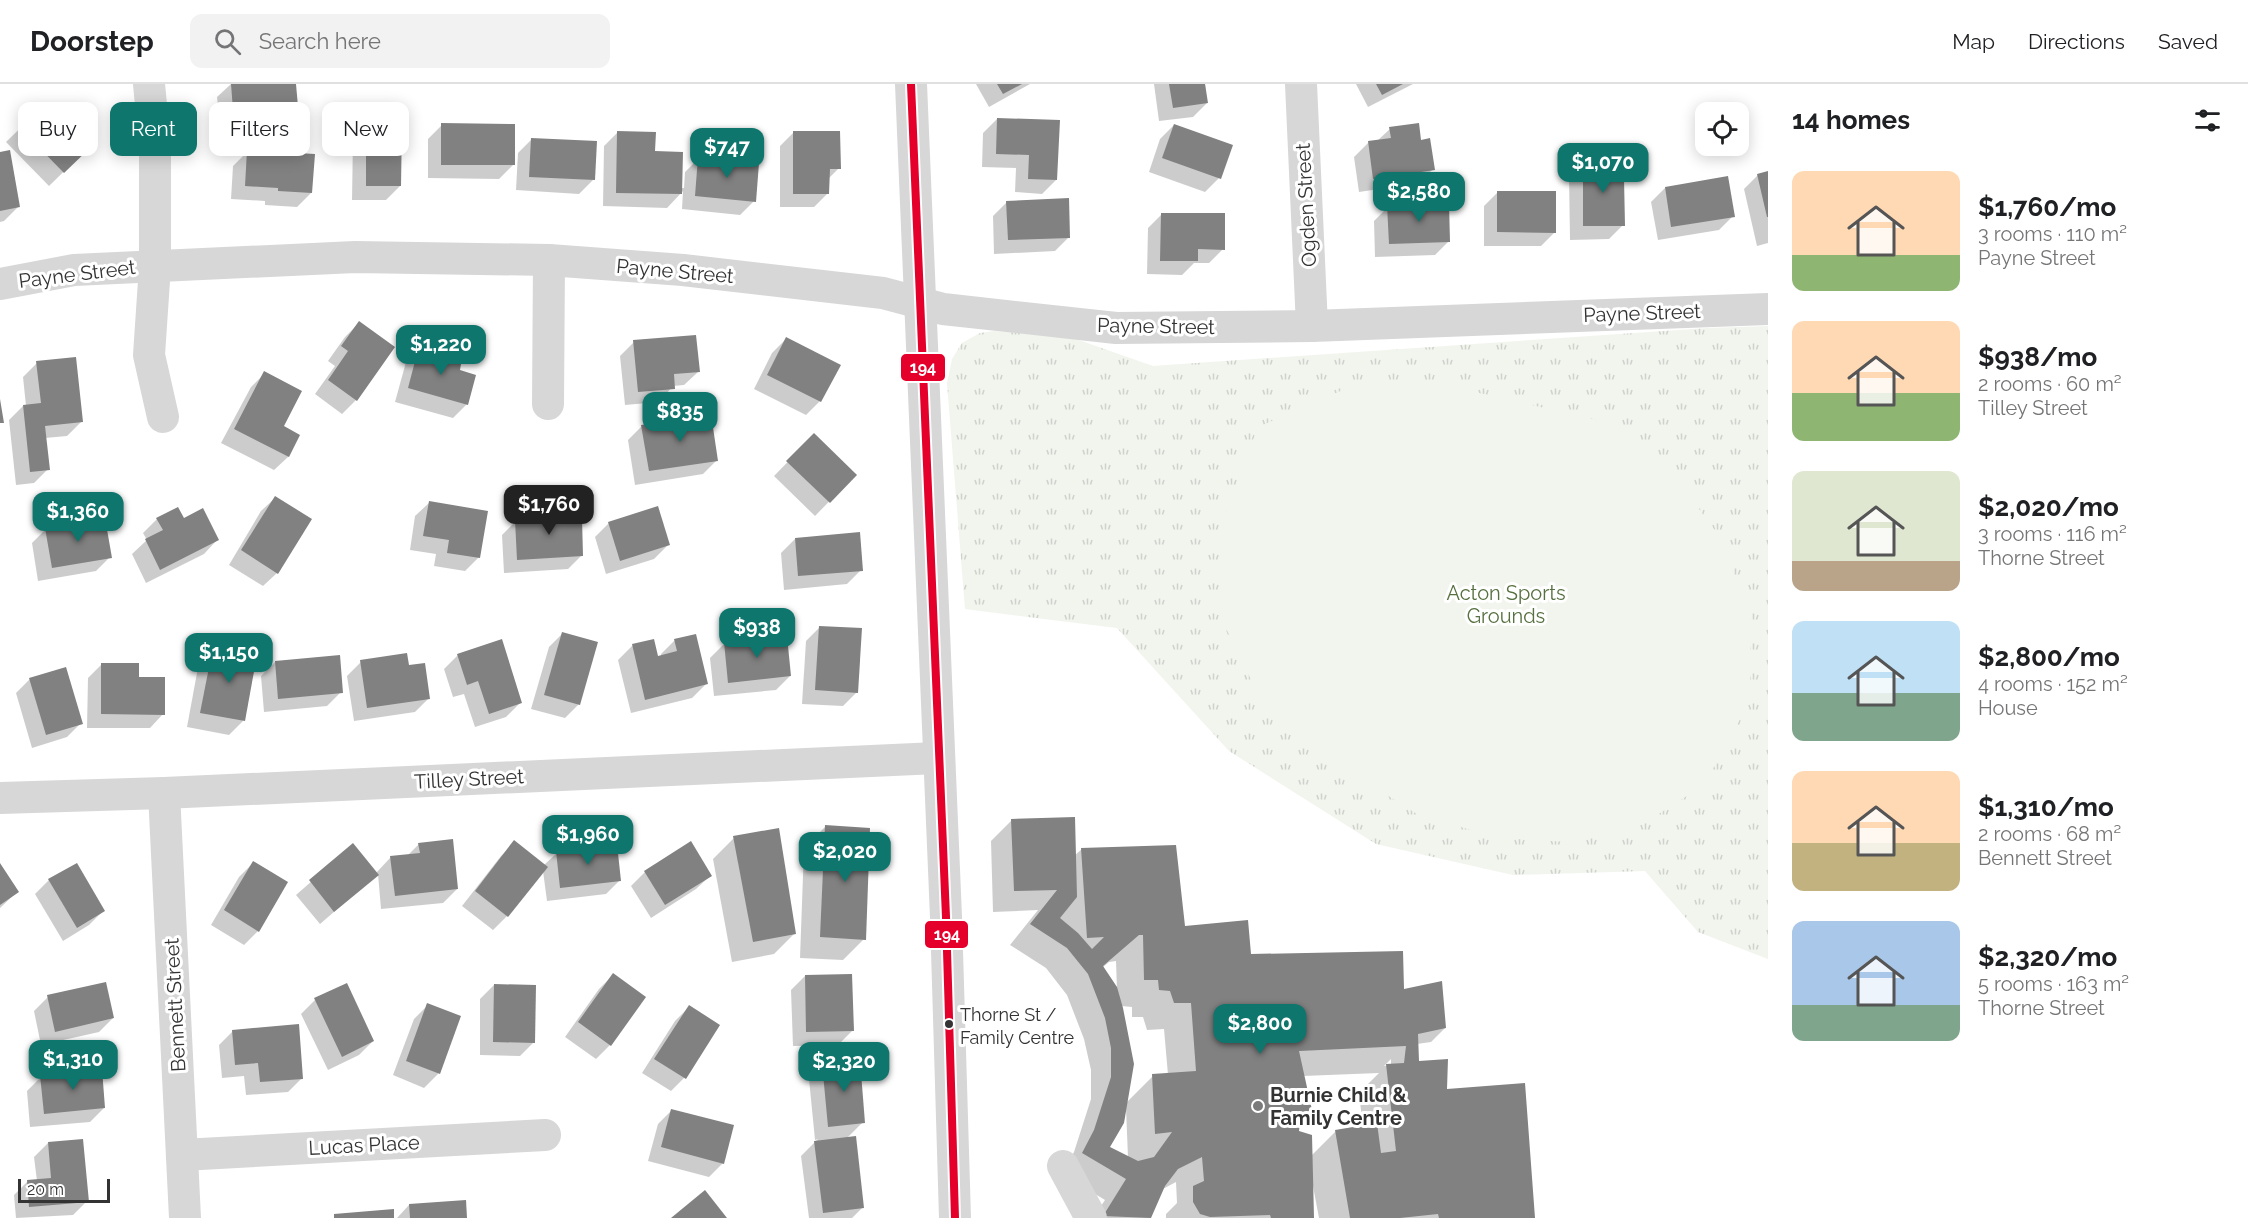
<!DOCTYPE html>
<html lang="en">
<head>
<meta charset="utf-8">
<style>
  :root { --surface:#fff; --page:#f2f2f2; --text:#202124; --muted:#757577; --line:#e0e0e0; --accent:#0f766e }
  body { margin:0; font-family:Raleway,sans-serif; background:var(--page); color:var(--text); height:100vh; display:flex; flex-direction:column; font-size:22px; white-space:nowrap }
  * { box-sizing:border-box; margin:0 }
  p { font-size:20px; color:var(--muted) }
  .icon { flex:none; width:33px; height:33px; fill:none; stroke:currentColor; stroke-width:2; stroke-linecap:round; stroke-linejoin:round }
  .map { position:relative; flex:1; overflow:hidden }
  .sheet { display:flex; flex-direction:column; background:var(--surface); width:480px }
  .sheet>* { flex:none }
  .guide { position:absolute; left:18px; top:18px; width:570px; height:54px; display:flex; gap:12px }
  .controls { position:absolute; left:1695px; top:18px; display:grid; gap:12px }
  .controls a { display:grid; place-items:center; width:54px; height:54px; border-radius:12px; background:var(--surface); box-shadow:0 3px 15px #0003; font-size:30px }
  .scale { position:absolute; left:18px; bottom:15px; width:92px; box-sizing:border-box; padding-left:6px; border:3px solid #333; border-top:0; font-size:16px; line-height:21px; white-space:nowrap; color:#333; -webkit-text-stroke:4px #fff; paint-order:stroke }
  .price { position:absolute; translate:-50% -51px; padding:0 14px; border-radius:12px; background:var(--accent); color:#fff; font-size:20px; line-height:39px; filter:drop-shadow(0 2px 3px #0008) }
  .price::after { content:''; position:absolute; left:50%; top:36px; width:18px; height:14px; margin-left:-9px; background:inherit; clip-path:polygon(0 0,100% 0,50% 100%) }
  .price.selected { background:#222; color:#fff }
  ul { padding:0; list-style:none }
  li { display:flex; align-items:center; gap:18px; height:150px; padding:0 24px }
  li span { display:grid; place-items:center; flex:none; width:168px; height:120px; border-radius:12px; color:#555 }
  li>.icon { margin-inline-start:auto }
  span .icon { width:72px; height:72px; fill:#fffc; stroke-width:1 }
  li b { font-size:26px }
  h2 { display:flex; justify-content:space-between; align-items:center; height:72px; padding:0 24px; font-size:26px }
  .tag { padding:0 21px; border-radius:12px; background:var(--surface); box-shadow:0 3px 15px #0003; font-size:21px; line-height:54px }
  .tag.selected { background:var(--accent); color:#fff }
  header { display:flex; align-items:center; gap:36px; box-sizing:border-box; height:84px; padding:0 30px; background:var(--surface); border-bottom:2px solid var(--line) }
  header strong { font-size:28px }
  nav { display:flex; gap:33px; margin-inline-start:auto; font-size:21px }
  .search { width:420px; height:54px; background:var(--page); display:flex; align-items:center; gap:15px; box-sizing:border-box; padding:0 21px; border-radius:12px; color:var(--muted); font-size:22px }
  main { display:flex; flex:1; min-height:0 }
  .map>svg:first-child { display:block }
</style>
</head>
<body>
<header>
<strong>Doorstep</strong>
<div class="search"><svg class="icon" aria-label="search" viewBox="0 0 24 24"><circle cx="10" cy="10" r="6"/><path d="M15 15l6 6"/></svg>Search here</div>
<nav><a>Map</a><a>Directions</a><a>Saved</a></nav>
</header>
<main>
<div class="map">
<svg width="1768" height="1134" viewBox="0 0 1768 1134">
  <defs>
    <pattern id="park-tufts" width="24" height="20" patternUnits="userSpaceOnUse" patternTransform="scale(1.5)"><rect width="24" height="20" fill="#f1f5ed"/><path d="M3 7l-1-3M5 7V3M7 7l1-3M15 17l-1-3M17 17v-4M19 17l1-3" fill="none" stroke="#cfd2cc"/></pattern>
  </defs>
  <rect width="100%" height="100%" fill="#fff"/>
  <polygon fill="url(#park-tufts)" points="1768,242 1768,875 1698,848 1645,787 1513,791 1376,760 1229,667 1117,544 965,525 947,299 952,275 962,259 980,249 994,247 1067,252 1153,282 1708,244"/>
  <polygon fill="#f1f5ed" points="1436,299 1609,339 1666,380 1716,448 1751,531 1750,617 1704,701 1643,740 1570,758 1498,754 1417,730 1308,661 1260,614 1221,534 1223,435 1258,343 1345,305"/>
  <g fill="#0003" fill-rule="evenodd">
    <polygon points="231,0 294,0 297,34 283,48 221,52 217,13"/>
    <polygon points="976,0 1030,0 989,23"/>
    <polygon points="1154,0 1205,0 1207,19 1193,33 1159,37"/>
    <polygon points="1356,0 1413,0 1368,23"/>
    <polygon points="45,20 88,64 49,102 6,58"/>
    <polygon points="997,35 1056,96 1042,110 1015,108 1016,84 982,83 983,49"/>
    <polygon points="367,39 400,102 386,116 352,116 353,53"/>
    <polygon points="442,41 513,81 499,95 428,94 428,55"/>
    <polygon points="1174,41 1219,94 1205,108 1149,88 1160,55"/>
    <polygon points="1390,45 1420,57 1433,85 1419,99 1359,108 1354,73 1368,59 1377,57"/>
    <polygon points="618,48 654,69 681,104 684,104 685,88 699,74 754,117 740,131 682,125 683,107 667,124 603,122 604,62"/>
    <polygon points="794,48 839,84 828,95 828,109 814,123 780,123 780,62"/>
    <polygon points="532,55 593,96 579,110 516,106 518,69"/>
    <polygon points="247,68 311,109 297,123 265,121 265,117 231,115 233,82"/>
    <polygon points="0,69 18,123 4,137 0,138"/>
    <polygon points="1583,78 1623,141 1609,155 1570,156 1569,92"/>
    <polygon points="1768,89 1768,159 1757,162 1744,105 1758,91"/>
    <polygon points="1665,104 1733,132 1719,146 1658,156 1651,118"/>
    <polygon points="1498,108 1555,148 1541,162 1484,162 1484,122"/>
    <polygon points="1007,118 1069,153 1055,167 994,170 993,132"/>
    <polygon points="1388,123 1449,157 1435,171 1375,173 1374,137"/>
    <polygon points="1162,130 1223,165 1209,179 1194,179 1182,191 1147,190 1148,144"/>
    <polygon points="359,239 356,316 342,330 315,310 335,282 328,277 345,253"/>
    <polygon points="786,255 820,317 806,331 754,305 772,269"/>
    <polygon points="634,258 698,288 684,301 673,302 659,318 625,321 620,272"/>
    <polygon points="420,264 458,287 467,320 453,334 395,318 406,278"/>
    <polygon points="37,279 81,338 67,352 45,354 48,385 34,399 16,401 9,336 23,322 26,322 23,293"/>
    <polygon points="265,289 282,343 298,352 288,373 274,386 221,359 251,303"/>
    <polygon points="642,342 717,376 703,390 635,401 628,356"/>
    <polygon points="814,351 855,391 815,432 774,392"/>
    <polygon points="275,414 277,489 263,502 229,481 261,427"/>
    <polygon points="429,419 479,473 465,487 434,482 436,470 410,466 415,432"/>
    <polygon points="535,425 559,437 582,471 568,485 504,489 502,451 516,437 523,437"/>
    <polygon points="157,435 183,436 217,456 204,470 146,499 132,470 147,456 143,449"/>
    <polygon points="609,439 668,461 654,475 606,490 595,453"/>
    <polygon points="46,445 110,473 96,487 38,497 32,459"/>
    <polygon points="795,455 861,486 847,500 784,506 781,469"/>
    <polygon points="820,543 857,608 843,622 802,620 806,557"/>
    <polygon points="563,549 579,620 565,634 531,625 549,563"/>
    <polygon points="675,556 706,600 692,614 631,629 618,576 632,562 653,557 657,573 661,572 661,570"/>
    <polygon points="724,560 790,592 776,606 714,612 710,574"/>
    <polygon points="213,564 243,637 229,651 187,643 199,578"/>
    <polygon points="458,571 520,619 506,633 475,643 464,610 453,613 444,585"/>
    <polygon points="275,578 341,608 327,622 264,628 261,592"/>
    <polygon points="361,578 407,583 429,614 415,628 354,637 347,592"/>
    <polygon points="102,580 138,594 163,630 150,644 87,644 88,594"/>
    <polygon points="30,595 81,639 67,653 32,664 16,609"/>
    <path d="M1012,736l62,36 8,-7 102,78 65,29 154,35 42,37 -14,14 -14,2v17l29,30 87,127h-214l-6,-32h-2l1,32h-146v-4l11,-11 -1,-21 -15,8 -12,28h-56l12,-18 -43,-26 12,-22 17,-53v-29l-7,-31 -17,-44 -21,-27 -36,-23 28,-35 -45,2 -2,-71zM1116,877l1,29 -15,-22 7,-6zM1121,922l11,1v10h11l4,13 17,-1 4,46 -15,1 -27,27zM1391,975v6l-7,1zM1379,989l-20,20 4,34 -27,4 -25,25 -13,-24 1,-11 11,-12 -7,-33zM1126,1024l2,50 -20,-10z"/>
    <polygon points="825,743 864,855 843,876 800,874 804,764"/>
    <polygon points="734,754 795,849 774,870 732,878 713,775"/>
    <polygon points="515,758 544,781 557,769 620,796 606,810 547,817 543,787 507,832 493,846 462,822 501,772"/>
    <polygon points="419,760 457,805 443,819 381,825 378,790 320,840 296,811 353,761 376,789 391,773 408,771"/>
    <polygon points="253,779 258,847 244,861 211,841 239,793"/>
    <polygon points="0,782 17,808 0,824"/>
    <polygon points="645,788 710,792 696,805 651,834 631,802"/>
    <polygon points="49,796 103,827 89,841 63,857 35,810"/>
    <polygon points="613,891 610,961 596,975 565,953 599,905"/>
    <polygon points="805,892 852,947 838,961 793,962 791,906"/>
    <polygon points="494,901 534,958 520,972 480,971 480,915"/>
    <polygon points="48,913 113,934 99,948 41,961 34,927"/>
    <polygon points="315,916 373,957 359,971 328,986 301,930"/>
    <polygon points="428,921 459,933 438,990 424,1004 393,991 414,935"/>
    <polygon points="689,923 684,994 671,1007 642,989 675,937"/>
    <polygon points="233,947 302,994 288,1008 246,1011 244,992 222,994 219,961"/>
    <polygon points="823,981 863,1038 847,1054 862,1124 852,1134 809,1134 801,1072 818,1055 815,1056 809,995"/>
    <polygon points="41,993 104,1024 90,1038 30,1043 27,1007"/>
    <polygon points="672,1026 723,1079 709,1093 648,1077 658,1040"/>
    <polygon points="48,1059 87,1117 73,1131 16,1134 14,1111 28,1097 37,1097 34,1073"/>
    <polygon points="409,1121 465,1134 397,1134"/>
  </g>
  <g fill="#818181" fill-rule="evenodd">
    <polygon points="231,0 296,0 299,34 234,39"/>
    <polygon points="997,0 1022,0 1003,10"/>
    <polygon points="1169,0 1205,0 1208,19 1173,24"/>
    <polygon points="1376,0 1403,0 1382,11"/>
    <polygon points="45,18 90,64 64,89 19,43"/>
    <polygon points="997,34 1060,36 1057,96 1028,95 1029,71 996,70"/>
    <polygon points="366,38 402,38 401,102 366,102"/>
    <polygon points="441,39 515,40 515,81 441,81"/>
    <polygon points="1419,39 1421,56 1430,54 1435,86 1373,95 1368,57 1391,54 1389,43"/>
    <polygon points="1174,40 1233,61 1221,95 1162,74"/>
    <polygon points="617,47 656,48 655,67 683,68 682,110 616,109"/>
    <polygon points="793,47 840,47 841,85 830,85 829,110 793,110"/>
    <polygon points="531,54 597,57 595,96 529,93"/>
    <polygon points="10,66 20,123 0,127 0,68"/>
    <polygon points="247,66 315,70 312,109 278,107 278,104 245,102"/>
    <polygon points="698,73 759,79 756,118 695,112"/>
    <polygon points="1619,76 1619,93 1624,94 1625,142 1583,142 1583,77"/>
    <polygon points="1768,87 1768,133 1767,133 1757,90"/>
    <polygon points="1728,92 1735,133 1671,143 1665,103"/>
    <polygon points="1497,107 1556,107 1556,149 1497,148"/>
    <polygon points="1069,114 1070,154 1008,156 1006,117"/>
    <polygon points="1449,119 1450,158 1389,160 1387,121"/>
    <polygon points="1161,129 1225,129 1225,166 1198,165 1198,177 1160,177"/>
    <polygon points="359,237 395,263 357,317 328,296 348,267 341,262"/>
    <polygon points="696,251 700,288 674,290 675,305 638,308 633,256"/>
    <polygon points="786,253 841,281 821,318 767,291"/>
    <polygon points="419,262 462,274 460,286 476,291 468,321 408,304"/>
    <polygon points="76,273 83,338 45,342 50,386 30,388 23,321 41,319 36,277"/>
    <polygon points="264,287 302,307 284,342 300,351 289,373 234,345"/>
    <polygon points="0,315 4,339 0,339"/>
    <polygon points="711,330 718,377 649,387 641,341"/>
    <polygon points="814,349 857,391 830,419 786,377"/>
    <polygon points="275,412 312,435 278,490 241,466"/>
    <polygon points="429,417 488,427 480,474 447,469 449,456 423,452"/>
    <polygon points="560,422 560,435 582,434 583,472 517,476 515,436 535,435 534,423"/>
    <polygon points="658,422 670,461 620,477 608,438"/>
    <polygon points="178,423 184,434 203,424 219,456 160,486 145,455 163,446 156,434"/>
    <polygon points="105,434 112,474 52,484 45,444"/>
    <polygon points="860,448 863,487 798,492 795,454"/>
    <polygon points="819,542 862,544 858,609 815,606"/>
    <polygon points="562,548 598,558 580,621 544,611"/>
    <polygon points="696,550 708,600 645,616 632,560 654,555 658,572 677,567 674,555"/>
    <polygon points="787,552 791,592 728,599 724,558"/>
    <polygon points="502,555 522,619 489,630 478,597 467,601 457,570"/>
    <polygon points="213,563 257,571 245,637 200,629"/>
    <polygon points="407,569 409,581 425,579 430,615 367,624 360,576"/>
    <polygon points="340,571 343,609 278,615 275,577"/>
    <polygon points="101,579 139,579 139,593 165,593 165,631 101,630"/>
    <polygon points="66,583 83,640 46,651 29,594"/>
    <path d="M1075,733l2,80 -17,21 18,15 14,16 12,-12 -17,1 -6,-90 95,-3 9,81 63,-6 3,34 152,-3 1,38 38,-8 4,47 -28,6 1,27 29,-2 -1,30 78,-6 10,135h-96l-1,-4 -38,4h-50l-15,-88 42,-7 4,30 15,-2 -10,-87 18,-1 2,-17 -107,5 13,59 -11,4 -2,17 13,4 2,83h-43l-1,-3 -60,2 -10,-3 -7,-12v-16l11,-5 -2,-24 -24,12 -13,17 -14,32 -48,-2 23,-37 -44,-26 12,-23 17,-53v-29l-6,-30 -17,-44 -21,-26 -37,-24 27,-34 -43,1 -3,-72zM1139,851h4l1,45h14l1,10 11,1 4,12h17l5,68 -44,3 3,60 17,-2 -18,25 -16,4 -28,-14 14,-24 10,-59 -11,-56 -6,-21 -14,-21z"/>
    <polygon points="825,741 870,744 866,856 820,853"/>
    <polygon points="779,744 796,850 753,858 733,752"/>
    <polygon points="453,755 458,805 395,812 390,772 420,769 418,759"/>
    <polygon points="514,756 548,783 508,833 475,807"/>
    <polygon points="691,757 712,792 665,821 644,787"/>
    <polygon points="353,759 379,791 334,828 309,796"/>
    <polygon points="617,760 621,797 560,804 556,767"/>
    <polygon points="253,777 288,798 259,848 224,826"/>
    <polygon points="0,779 19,808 0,821"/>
    <polygon points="77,779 105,827 77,844 48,795"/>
    <polygon points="613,889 646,913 611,962 578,938"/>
    <polygon points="852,890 854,947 806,948 805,891"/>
    <polygon points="106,898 114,934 55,948 47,911"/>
    <polygon points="347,899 374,957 342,973 314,914"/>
    <polygon points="494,900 536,901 535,959 493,958"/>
    <polygon points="427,919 461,932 440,990 406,977"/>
    <polygon points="689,921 720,941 686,995 654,975"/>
    <polygon points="299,940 303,995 260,998 258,979 235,981 232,946"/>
    <polygon points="860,976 865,1039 828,1043 822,979"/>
    <polygon points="102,985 105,1024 44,1030 40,991"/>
    <polygon points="671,1025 734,1041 724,1080 661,1063"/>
    <polygon points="856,1052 864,1124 823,1129 814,1057"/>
    <polygon points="83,1055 89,1118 29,1123 27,1096 51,1094 48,1058"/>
    <polygon points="705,1106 727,1134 671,1134"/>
    <polygon points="466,1116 467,1134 410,1134 409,1120"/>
    <polygon points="394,1125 394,1134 334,1134 334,1130"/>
  </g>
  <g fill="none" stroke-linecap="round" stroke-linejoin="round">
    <g stroke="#d7d7d7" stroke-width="32">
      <polyline points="149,0 155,63 155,182 149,271 163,333"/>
      <polyline points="911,0 946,833 955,1134"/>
      <polyline points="1301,0 1312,242"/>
      <polyline points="0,200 74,186 355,173 549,176 683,186 883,209 943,225 1116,244 1312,242 1768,225"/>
      <polyline points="548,320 549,176"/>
      <polyline points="164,709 185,1134"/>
      <polyline points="0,714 164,709 937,674"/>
      <polyline points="182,1071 545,1051"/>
      <polyline points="1063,1082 1091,1134"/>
    </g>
    <defs>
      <polyline id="bus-1" points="911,0 946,833 955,1134"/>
    </defs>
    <use href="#bus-1" stroke="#fff" stroke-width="12"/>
    <use href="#bus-1" stroke="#e4002b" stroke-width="8"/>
  </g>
  <circle fill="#333" stroke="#fff" stroke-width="2" cx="949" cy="940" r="5"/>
  <circle fill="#7a7a7a" stroke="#fff" stroke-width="2" cx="1258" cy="1022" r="6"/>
  <g text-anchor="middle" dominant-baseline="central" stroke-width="6" stroke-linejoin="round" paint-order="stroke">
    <g font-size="18" fill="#333" stroke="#fff" text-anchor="start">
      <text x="960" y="930">Thorne St /<tspan x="960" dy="23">Family Centre</tspan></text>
    </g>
    <g font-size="20" fill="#333" stroke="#fff">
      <text transform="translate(1306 121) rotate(-93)">Ogden Street</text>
      <text transform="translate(675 187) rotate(5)">Payne Street</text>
      <text transform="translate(77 190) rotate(-7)">Payne Street</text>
      <text transform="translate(1642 229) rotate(-2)">Payne Street</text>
      <text transform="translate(1156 242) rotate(1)">Payne Street</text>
      <text transform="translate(469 695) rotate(-3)">Tilley Street</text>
      <text transform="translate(175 921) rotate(-93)">Bennett Street</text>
      <text transform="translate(364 1061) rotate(-3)">Lucas Place</text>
    </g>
    <g font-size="20" fill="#56703f" stroke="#fff">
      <text x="1506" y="509">Acton Sports<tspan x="1506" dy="23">Grounds</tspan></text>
    </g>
    <g font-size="20" font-weight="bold" fill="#333" stroke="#fff" text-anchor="start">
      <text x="1270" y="1011">Burnie Child &amp;<tspan x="1270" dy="23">Family Centre</tspan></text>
    </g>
  </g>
  <g stroke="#fff" stroke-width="2">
    <rect x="900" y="269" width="46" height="29" rx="6" fill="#e4002b"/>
    <rect x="924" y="836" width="45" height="29" rx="6" fill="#e4002b"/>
  </g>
  <g font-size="16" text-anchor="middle" font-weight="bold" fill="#fff">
    <text x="923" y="289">194</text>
    <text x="947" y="856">194</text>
  </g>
</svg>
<div class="controls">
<a><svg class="icon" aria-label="locate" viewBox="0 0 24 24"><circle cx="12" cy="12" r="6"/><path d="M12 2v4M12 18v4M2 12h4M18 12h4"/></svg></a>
</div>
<div class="scale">20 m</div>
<b class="price" style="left:727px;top:95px">$747</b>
<b class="price" style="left:1603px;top:110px">$1,070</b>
<b class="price" style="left:1419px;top:139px">$2,580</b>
<b class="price" style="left:441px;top:292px">$1,220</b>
<b class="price" style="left:680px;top:359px">$835</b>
<b class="price selected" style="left:549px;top:452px">$1,760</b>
<b class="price" style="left:78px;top:459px">$1,360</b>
<b class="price" style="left:757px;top:575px">$938</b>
<b class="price" style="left:229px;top:600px">$1,150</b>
<b class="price" style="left:588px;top:782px">$1,960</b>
<b class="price" style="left:845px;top:799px">$2,020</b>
<b class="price" style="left:1260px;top:971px">$2,800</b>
<b class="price" style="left:73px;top:1007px">$1,310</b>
<b class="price" style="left:844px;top:1009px">$2,320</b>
<div class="guide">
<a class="tag">Buy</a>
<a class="tag selected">Rent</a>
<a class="tag">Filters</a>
<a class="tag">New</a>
</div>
</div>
<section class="sheet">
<h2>14 homes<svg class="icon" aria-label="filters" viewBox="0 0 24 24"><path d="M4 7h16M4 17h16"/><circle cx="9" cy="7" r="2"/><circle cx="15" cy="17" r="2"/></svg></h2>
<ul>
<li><span style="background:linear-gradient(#ffd9b3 70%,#8fb573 0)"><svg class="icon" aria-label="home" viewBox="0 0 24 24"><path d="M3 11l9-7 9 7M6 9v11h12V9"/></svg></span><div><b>$1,760/mo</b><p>3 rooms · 110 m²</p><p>Payne Street</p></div></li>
<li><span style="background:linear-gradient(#ffd9b3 60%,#8fb573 0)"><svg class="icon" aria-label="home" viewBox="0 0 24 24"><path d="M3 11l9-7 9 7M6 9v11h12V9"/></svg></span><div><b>$938/mo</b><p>2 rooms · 60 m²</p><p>Tilley Street</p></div></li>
<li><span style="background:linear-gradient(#dfe7d0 75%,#b9a48a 0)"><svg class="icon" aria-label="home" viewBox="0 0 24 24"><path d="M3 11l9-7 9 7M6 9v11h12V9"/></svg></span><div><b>$2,020/mo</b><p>3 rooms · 116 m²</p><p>Thorne Street</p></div></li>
<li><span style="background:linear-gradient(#bfe0f5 60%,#7fa58c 0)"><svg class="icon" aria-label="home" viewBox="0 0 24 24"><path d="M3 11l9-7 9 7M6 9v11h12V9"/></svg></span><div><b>$2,800/mo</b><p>4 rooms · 152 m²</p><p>House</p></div></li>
<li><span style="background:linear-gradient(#ffd9b3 60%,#c2b280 0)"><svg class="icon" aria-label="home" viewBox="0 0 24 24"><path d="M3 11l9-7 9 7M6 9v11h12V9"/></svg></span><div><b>$1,310/mo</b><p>2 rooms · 68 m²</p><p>Bennett Street</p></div></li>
<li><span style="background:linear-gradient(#a9c7e8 70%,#7fa58c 0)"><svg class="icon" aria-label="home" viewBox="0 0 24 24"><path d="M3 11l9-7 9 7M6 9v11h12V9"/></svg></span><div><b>$2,320/mo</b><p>5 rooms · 163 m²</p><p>Thorne Street</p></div></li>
</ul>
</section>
</main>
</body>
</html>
